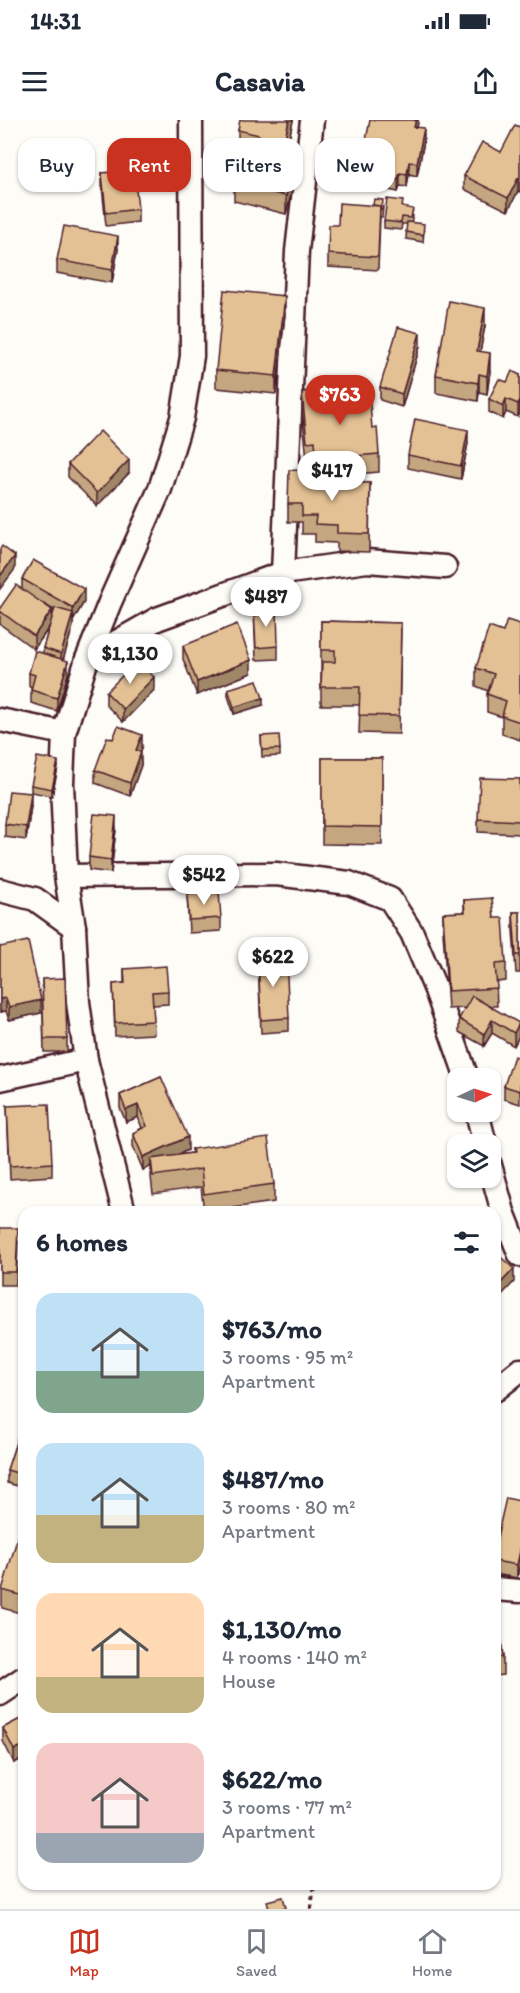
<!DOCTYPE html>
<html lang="en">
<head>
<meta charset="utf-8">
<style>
  :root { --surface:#fff; --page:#f6f6f7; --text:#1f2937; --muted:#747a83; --line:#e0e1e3; --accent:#c8321e }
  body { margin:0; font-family:Itim,sans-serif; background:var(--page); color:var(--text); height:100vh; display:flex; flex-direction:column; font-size:22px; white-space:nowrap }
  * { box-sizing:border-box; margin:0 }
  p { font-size:20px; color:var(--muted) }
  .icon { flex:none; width:33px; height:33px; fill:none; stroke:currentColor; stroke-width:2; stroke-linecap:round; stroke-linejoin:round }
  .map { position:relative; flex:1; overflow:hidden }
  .panel { position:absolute; left:18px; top:1086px; width:483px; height:684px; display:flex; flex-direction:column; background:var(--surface); border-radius:18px; box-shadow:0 2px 4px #0004 }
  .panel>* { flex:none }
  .top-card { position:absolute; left:18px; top:18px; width:484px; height:54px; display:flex; gap:12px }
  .needle { width:39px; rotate:86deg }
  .tools { position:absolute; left:447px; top:948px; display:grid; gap:12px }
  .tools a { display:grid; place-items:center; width:54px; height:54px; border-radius:12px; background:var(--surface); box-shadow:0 2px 4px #0004; font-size:30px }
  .price { position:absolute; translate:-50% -51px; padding:0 14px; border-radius:21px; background:#fff; color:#222; font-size:20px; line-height:39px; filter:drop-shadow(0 2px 3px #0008) }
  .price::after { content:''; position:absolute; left:50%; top:36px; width:18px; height:14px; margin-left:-9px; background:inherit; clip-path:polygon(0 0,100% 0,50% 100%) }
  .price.selected { background:var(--accent); color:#fff }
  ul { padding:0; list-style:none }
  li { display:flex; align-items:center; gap:18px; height:150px; padding:0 18px }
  li span { display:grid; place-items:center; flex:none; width:168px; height:120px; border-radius:18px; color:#555 }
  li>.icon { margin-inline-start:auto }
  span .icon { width:72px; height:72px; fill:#fffc; stroke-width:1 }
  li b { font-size:26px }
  h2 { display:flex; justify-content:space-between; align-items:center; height:72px; padding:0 18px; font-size:26px }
  .chip { padding:0 21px; border-radius:18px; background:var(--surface); box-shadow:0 2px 4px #0004; font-size:21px; line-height:54px }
  .chip.selected { background:var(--accent); color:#fff }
  .status { display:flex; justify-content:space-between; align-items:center; height:42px; padding:0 30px; background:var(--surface); direction:ltr }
  .status svg { height:16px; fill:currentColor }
  header { display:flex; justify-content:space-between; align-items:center; height:78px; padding:0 18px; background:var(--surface); font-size:27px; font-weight:700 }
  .tabs { display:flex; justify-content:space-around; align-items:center; height:84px; border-top:2px solid var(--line); background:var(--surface); font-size:16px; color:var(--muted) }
  .tabs a { display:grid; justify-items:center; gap:3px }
  .tabs .selected { color:var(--accent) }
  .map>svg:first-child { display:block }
</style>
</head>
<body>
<div class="status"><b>14:31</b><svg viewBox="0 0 49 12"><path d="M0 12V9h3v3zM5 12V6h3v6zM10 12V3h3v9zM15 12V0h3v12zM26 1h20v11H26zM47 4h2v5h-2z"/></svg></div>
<header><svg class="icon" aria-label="menu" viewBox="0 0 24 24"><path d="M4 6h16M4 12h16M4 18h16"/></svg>Casavia<svg class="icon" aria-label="share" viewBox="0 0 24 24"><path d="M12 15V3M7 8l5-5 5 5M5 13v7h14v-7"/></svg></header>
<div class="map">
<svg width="520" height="1789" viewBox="0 0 520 1789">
  <rect width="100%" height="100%" fill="#fdfcf7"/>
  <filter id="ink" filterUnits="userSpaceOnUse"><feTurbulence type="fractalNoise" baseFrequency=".0167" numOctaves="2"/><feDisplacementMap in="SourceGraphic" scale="12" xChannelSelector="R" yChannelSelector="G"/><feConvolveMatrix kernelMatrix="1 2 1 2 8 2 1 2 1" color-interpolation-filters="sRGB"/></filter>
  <g filter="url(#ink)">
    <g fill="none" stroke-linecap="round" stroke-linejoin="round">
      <defs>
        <g id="street">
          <polyline points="283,453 297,131 312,0"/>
          <polyline points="87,539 157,499 283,453 367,441 445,447"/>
          <polyline points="0,600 64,613"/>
          <polyline points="66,756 276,754 349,763 390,779 412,813 436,870 467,958"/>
          <polyline points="0,770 35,779 74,807"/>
          <polyline points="0,959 86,940"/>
          <polyline points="477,992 485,1024"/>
          <polyline points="490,1045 503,1092 520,1135"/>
          <polyline points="124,1092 86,940 78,882 74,807 66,756 62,663 64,613 87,539 110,482 160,369 182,298 192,236 191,0"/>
          <polyline points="495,1270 520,1250"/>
          <polyline points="495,1469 520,1471"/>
          <polyline points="0,1574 24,1558"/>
        </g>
      </defs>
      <use href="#street" stroke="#4a1f2b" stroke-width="27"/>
      <polyline stroke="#4a1f2b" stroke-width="4" stroke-dasharray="4.5 4.5" stroke-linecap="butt" points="311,1789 314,1764"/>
      <use href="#street" stroke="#fdfcf7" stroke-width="22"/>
    </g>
    <g fill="#c4a680" stroke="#4a1f2b" stroke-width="1.5" fill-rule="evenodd">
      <polygon points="293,0 284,41 294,62 286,94 234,81 234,63 254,34 255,32 238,28 238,10"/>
      <polygon points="418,0 417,7 424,21 417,56 409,54 407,67 400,66 398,72 380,68 380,55 382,48 380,48 380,35 366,33 366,20"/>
      <polygon points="520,7 520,72 518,71 508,91 464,69 464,56 501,32"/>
      <polygon points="102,53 138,89 138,102 106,106 102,66"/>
      <polygon points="383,87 382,97 380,97 378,150 328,147 328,134 338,105"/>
      <polygon points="403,87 413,96 411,103 424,111 423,122 406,119 407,104 402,104 401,110 384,108 384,101"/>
      <polygon points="118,129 112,163 57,153 57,140"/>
      <polygon points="285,194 276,274 216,268 216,250"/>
      <polygon points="485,206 480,231 490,251 487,274 479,272 478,281 436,273 436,255"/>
      <polygon points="420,226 402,287 380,280 380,267"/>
      <polygon points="520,255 520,293 518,297 506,292 503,299 489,292 489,279 507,262"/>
      <polygon points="302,272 352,273 372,308 379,334 379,352 356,354 356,362 349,362 370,363 369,432 337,431 337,423 315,422 315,414 302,414 302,402 288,402 288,384 316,366 340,367 340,363 317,365 315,339 307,340 302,289"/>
      <polygon points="468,323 461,359 408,348 408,335"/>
      <polygon points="68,344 129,353 97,386 68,357"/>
      <path d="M22,459l62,23 -11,19v5l-10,34 5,14 -11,37 -26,-8v-13l1,-3 -3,-1v-13l14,-20v-5l6,-20 -15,21 -34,-25v-16l22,-19zM40,482l14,8 -2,7z"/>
      <polygon points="254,490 278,526 278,539 256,540"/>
      <polygon points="321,501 401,503 399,614 359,613 360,585 321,585"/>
      <polygon points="520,504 520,620 502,614 502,597 487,592 487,574 488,571 476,566 476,548 503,512"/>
      <polygon points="183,526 251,553 197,575 183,539"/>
      <polygon points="228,569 263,585 234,594 228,576"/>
      <polygon points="154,570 123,602 106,585 106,572"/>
      <polygon points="261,616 280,629 280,636 262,637"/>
      <polygon points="142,628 140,632 141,645 130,676 95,663 95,650"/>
      <polygon points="322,638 382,638 382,725 322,724"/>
      <polygon points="58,647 52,676 31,672 31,665"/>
      <polygon points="520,659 520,714 478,712 478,699"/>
      <polygon points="31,686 26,720 5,717 5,704"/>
      <polygon points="116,709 111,753 89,750 89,737"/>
      <polygon points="187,774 221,798 221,811 189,813"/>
      <polygon points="464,780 494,798 506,843 506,861 496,862 497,886 490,886 519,916 514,926 492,913 484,926 459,912 459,899 466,888 448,889 443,811 443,793 464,792"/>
      <polygon points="513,792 520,792 520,853 516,853 513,810"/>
      <polygon points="0,827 41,893 9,900 6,891 0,892"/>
      <polygon points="258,838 289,898 289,911 261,913"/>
      <polygon points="124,849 168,871 168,884 153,885 154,914 115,916 113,864 124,863"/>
      <polygon points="42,859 67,919 67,932 44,932"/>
      <polygon points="520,938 520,984 504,979 504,966"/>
      <polygon points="161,957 188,1030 175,1035 192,1033 192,1029 274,1064 274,1082 204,1092 201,1067 153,1074 151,1057 151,1046 143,1050 133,1026 133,1013 142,1008 138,997 126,1002 120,988 120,975"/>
      <polygon points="7,986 52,1043 52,1056 10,1059"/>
      <polygon points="0,1108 18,1121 16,1165 0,1165"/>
      <polygon points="24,1298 24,1368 7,1363 7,1350"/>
      <polygon points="520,1381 520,1444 517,1458 495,1454 495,1426"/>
      <polygon points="24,1418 24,1494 2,1488 2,1470"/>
      <polygon points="495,1478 503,1537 503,1555 495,1556"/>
      <polygon points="24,1597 24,1638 14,1643 3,1621 3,1608"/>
    </g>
    <g fill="#a08768" stroke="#4a1f2b" stroke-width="1.5">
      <polygon points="289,0 293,0 293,1 280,58 280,40"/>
      <polygon points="416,0 418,0 418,3 414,20 414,7"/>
      <polygon points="424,8 424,21 417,56 417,43"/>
      <polygon points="409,42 409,54 407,67 407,54"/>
      <polygon points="294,44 294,62 286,94 286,76"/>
      <polygon points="400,53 400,66 398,72 398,59"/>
      <polygon points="518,58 518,71 508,91 508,78"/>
      <polygon points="118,116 118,129 112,163 112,150"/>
      <polygon points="285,176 285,194 276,274 276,256"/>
      <polygon points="485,188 485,206 477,249 477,231"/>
      <polygon points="420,213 420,226 402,287 402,274"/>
      <polygon points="490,233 490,251 487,274 487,256"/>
      <polygon points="479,254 479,272 478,281 478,263"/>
      <polygon points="506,279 506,292 503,299 503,286"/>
      <polygon points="520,280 520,293 518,297 518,284"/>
      <polygon points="468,310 468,323 461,359 461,346"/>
      <polygon points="129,340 129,353 97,386 97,373"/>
      <polygon points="15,436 15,449 0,469 0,456"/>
      <polygon points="84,469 84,482 73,501 73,488"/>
      <polygon points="52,490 52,503 34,529 34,516"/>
      <polygon points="73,493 73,506 61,547 61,534"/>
      <polygon points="251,540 251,553 197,575 197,562"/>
      <polygon points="68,541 68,554 57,591 57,578"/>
      <polygon points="154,557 154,570 123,602 123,589"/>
      <polygon points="263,578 263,585 234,594 234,587"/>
      <polygon points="142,615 142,628 136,643 136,630"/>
      <polygon points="141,632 141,645 130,676 130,663"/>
      <polygon points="58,641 58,647 52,676 52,669"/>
      <polygon points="31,673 31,686 26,720 26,707"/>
      <polygon points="116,696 116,709 111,753 111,740"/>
      <polygon points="6,878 6,891 0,892 0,879"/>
      <polygon points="41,880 41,893 9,900 9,887"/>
      <polygon points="492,900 492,913 484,926 484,914"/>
      <polygon points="519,903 519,916 514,926 514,913"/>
      <polygon points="138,985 138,997 126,1002 126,990"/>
      <polygon points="188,1017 188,1030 151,1046 151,1039 151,1046 143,1050 143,1037"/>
      <polygon points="514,1149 514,1162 495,1182 495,1169"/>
      <polygon points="520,1431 520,1444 517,1458 517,1445"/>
      <polygon points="24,1625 24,1638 14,1643 14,1630"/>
    </g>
    <g fill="#e4c195" stroke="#4a1f2b" stroke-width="1.5">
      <polygon points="240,0 289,0 280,40 294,44 286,76 234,63 242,31 254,34 259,15 238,10"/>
      <polygon points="370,0 416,0 414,7 424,8 417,43 409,42 407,54 400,53 398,59 380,55 384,35 380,35 382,23 366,20"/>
      <polygon points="515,5 520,7 520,59 518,58 508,78 464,56 482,22 501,32"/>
      <polygon points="134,50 138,89 106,93 102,53"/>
      <polygon points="374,79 383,80 382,90 380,90 380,86 373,85"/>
      <polygon points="387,79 403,81 402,87 413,89 411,98 402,97 401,103 384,101"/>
      <polygon points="339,83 380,86 378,137 328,134 329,105 338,105"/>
      <polygon points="407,102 424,104 423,115 406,112"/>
      <polygon points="64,106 118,116 112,150 57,140"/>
      <polygon points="224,170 285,176 276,256 216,250"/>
      <polygon points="449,181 485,188 477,231 490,233 487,256 479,254 478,263 436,255"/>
      <polygon points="398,207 420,213 402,274 380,267"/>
      <polygon points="512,251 520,255 520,280 518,284 506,279 503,286 489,279 499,259 507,262"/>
      <polygon points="351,267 352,273 369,272 372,308 377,307 379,334 355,336 356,344 317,347 315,321 307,322 302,272"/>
      <polygon points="415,299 468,310 461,346 408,335"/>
      <polygon points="100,311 129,340 97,373 68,344"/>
      <polygon points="289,350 316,351 316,366 340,367 340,362 370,363 369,414 337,413 337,405 315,404 316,396 302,396 302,384 288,384"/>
      <polygon points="2,426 15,436 0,456 0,429"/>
      <polygon points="33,440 84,469 73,488 22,459"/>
      <polygon points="16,465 52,490 34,516 0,491 0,488"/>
      <polygon points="55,488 73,493 61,534 43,528"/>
      <polygon points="277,489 278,526 256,528 254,490"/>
      <polygon points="507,500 520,504 520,602 502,596 506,581 487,574 494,554 476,548 489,507 503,512"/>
      <polygon points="321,501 401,503 399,596 359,595 360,567 321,567 322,542 335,542 335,530 321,530"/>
      <polygon points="237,504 251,540 197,562 183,526"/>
      <polygon points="35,531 68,541 57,578 31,570 35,555 29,553"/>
      <polygon points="137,541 154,557 123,589 106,572"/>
      <polygon points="257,560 263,578 234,587 228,569"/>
      <polygon points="118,606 142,615 136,630 141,632 130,663 95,650 107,617 113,619"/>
      <polygon points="279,615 280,629 262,630 261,616"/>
      <polygon points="37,637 58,641 52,669 31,665"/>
      <polygon points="322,638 382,638 382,707 322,706"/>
      <polygon points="480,658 520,659 520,701 478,699"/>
      <polygon points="9,671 31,673 26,707 5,704"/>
      <polygon points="94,694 116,696 111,740 89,737"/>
      <polygon points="219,772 221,798 189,800 187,774"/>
      <polygon points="492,778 494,798 503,798 506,843 495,844 497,868 448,871 443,793 465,792 464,780"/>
      <polygon points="513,792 520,792 520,835 516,835"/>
      <polygon points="28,821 41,880 9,887 6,878 0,879 0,827"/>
      <polygon points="286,837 289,898 261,900 258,838"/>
      <polygon points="166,846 168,871 152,872 154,901 115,903 113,864 125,863 124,849"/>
      <polygon points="65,858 67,919 44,919 42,859"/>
      <polygon points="472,876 519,903 514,913 492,900 484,914 459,899"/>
      <polygon points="514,936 520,938 520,971 504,966"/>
      <polygon points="161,957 188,1017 143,1037 133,1013 147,1006 138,985 126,990 120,975"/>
      <polygon points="49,984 52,1043 10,1046 7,986"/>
      <polygon points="268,1018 274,1064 204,1074 201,1049 153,1056 151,1039 193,1033 192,1029"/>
      <polygon points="204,1090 204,1092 190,1092"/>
      <polygon points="0,1108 18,1108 16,1152 0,1152"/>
      <polygon points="495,1132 514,1149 495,1169"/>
      <polygon points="24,1298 24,1355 7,1350"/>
      <polygon points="506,1378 520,1381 520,1431 517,1445 495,1441 495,1426"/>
      <polygon points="18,1416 24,1418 24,1476 2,1470"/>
      <polygon points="495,1478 497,1478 503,1537 495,1538"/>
      <polygon points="24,1597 24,1625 14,1630 3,1608"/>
      <polygon points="283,1777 286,1788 279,1789 269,1789 267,1781"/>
    </g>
  </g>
</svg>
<div class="tools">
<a><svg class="needle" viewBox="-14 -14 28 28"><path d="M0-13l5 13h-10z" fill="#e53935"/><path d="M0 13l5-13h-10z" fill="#747a83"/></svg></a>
<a><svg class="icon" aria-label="layers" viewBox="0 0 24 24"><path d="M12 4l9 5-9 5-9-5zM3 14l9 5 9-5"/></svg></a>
</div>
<b class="price selected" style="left:340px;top:306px">$763</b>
<b class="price" style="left:332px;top:382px">$417</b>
<b class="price" style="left:266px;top:508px">$487</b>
<b class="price" style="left:130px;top:565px">$1,130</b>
<b class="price" style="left:204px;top:786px">$542</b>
<b class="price" style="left:273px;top:868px">$622</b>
<div class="top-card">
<a class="chip">Buy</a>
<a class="chip selected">Rent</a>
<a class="chip">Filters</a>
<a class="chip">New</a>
</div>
<section class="panel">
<h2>6 homes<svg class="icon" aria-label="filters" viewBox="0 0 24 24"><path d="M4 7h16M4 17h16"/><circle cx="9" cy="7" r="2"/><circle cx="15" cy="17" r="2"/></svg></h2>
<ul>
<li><span style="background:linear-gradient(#bfe0f5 65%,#7fa58c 0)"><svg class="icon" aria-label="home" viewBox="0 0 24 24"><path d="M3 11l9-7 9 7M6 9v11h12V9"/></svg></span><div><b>$763/mo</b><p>3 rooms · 95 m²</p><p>Apartment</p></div></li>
<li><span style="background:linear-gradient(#bfe0f5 60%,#c2b280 0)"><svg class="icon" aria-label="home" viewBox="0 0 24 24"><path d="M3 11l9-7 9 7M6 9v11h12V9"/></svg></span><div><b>$487/mo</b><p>3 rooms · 80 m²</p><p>Apartment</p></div></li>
<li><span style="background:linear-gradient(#ffd9b3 70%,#c2b280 0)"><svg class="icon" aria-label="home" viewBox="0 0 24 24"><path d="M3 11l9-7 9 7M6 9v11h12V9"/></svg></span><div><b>$1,130/mo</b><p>4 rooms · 140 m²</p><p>House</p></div></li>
<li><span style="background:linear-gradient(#f6c9c9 75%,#9aa5b1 0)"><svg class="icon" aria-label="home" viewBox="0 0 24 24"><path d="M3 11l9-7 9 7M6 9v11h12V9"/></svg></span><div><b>$622/mo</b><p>3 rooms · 77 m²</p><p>Apartment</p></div></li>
</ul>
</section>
</div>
<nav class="tabs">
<a class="selected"><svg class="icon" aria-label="map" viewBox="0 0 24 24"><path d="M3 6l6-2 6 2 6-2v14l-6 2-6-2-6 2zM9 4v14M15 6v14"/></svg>Map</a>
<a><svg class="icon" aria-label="saved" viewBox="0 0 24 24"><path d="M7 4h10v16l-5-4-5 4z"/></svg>Saved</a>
<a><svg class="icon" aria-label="home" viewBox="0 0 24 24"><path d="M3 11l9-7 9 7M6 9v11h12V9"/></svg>Home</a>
</nav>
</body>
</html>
